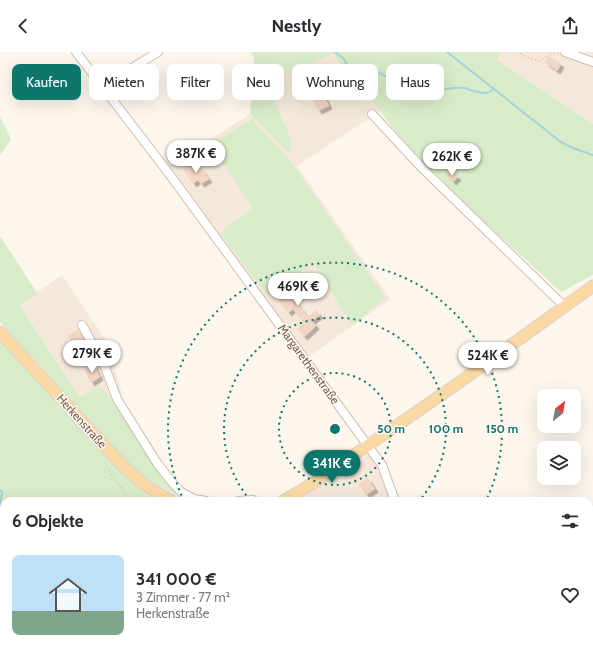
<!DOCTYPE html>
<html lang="de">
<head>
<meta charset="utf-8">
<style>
  :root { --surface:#fff; --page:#f7f7f7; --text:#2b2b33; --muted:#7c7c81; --line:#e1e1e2; --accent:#0f766e }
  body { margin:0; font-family:Cabin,sans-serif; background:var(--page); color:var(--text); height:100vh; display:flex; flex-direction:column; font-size:15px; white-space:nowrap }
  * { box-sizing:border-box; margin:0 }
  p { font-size:13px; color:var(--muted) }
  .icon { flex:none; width:22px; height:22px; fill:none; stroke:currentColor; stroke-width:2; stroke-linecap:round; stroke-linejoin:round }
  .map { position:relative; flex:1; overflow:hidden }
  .sheet { position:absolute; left:0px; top:445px; width:593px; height:156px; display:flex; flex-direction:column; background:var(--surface); border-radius:12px 12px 0 0; box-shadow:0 4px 16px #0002 }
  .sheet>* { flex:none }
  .hud { position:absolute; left:12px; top:12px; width:569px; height:36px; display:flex; gap:8px }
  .needle { width:26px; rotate:31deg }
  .tools { position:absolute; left:537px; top:337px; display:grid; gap:8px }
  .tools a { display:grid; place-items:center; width:44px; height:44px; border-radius:8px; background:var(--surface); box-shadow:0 4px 16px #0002; font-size:20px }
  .price { position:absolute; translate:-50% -34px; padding:0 9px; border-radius:14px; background:#fff; color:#222; font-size:13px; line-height:26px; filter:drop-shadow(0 1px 2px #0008) }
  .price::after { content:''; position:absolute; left:50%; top:24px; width:12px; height:9px; margin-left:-6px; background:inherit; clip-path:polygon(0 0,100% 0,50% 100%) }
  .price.current { background:var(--accent); color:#fff }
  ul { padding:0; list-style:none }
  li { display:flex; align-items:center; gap:12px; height:100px; padding:0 12px }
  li+li { border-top:1px solid var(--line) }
  li span { display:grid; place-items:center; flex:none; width:112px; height:80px; border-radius:8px; color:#555 }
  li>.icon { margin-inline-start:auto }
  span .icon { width:48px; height:48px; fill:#fffc; stroke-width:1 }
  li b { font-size:17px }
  h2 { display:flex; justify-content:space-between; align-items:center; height:48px; padding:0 12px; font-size:17px }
  .tag { padding:0 14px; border-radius:8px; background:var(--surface); box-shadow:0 4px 16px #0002; font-size:14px; line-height:36px }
  .tag.current { background:var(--accent); color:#fff }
  header { display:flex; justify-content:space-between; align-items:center; height:52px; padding:0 12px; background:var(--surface); font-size:18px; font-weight:700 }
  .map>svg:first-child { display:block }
</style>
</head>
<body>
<header><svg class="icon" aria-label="back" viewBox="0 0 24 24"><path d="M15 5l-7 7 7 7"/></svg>Nestly<svg class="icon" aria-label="share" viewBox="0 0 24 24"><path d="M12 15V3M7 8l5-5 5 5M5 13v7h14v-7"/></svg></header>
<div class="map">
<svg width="593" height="601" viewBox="0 0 593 601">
  <defs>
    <filter id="shadow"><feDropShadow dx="3.5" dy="3.5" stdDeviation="0" flood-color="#0004"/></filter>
  </defs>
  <rect width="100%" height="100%" fill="#fdf6ec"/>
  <g fill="#f5e8da">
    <polygon points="501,0 593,0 593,72 496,8"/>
    <polygon points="333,2 380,59 297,114 390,247 309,305 167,115 250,62 289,101 292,88 275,50 275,27"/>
    <polygon points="62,223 108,291 122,342 113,348 80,345 20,252"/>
    <polygon points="369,402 377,415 390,449 295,449"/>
    <polygon points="419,597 447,597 449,601 420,601"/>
  </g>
  <g fill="#d8ecc9">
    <polygon points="251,0 501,0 497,8 593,72 593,223 561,240 455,143 437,123 413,103 380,59 333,2 275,27 275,50 292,88 289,102 250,62 254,5"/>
    <polygon points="0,65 11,87 0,103"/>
    <polygon points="252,67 293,112 385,246 352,274 313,210 267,243 220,181 253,156 211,93"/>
    <polygon points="0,184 37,241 20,253 80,345 99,334 113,348 166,430 179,444 150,429 127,409 0,270"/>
    <polygon points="0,286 120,418 144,442 158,449 4,449 4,597 363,597 367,601 0,601"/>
    <polygon points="456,597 497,597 494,601 458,601"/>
    <polygon points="500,597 539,597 548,601 507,601"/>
  </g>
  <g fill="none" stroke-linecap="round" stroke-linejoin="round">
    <g stroke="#a5d3da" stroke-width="2">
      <path d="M335,0l8,6 5,8 6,3 18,4 4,-2c12,8 13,6 26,10 9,2 12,7 21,5 12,8 28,0 41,2 8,2 13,5 22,5 3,0 5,-2 8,-4"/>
      <polyline points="447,0 561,90 573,96 593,103"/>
      <polyline points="0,438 2,440 0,453"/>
      <polyline points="0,457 4,472"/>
      <polyline points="4,480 4,485"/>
      <polyline points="0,500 4,497"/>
      <polyline points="0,527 4,527"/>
      <polyline points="0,561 4,556"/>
      <polyline points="0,596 6,600 10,599 13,601"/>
    </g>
  </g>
  <g fill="#f3d5c3" filter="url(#shadow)">
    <polygon points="549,4 561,12 557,19 545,11"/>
    <polygon points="323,41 329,54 318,59 312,46"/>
    <polygon points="192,111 197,118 201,116 209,127 201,132 198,128 193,132 183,117"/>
    <polygon points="451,119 458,125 453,130 447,124"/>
    <polygon points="299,226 306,237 293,246 308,265 316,258 320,263 312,269 316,274 304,285 297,277 303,271 293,257 288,261 278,247 289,238 286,235"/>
    <polygon points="78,278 85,290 75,296 68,283"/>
    <polygon points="94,313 100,325 91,331 84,318"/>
    <polygon points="368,426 375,437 366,443 358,432"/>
  </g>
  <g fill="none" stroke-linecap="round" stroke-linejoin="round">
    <defs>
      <g id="minor">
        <polyline points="76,0 170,123 382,413 395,449"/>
        <polyline points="565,0 593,10"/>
        <polyline points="103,34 158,0"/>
        <polyline points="372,62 422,116 565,255"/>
        <polyline points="82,273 105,315 117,347 157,411 171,429 181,440 194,447 206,449"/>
        <polyline points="238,449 253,448 254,449"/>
        <polyline points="452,597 454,601"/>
      </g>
      <g id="major">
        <polyline points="0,280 123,414 147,435 172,449"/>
        <polyline points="283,449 315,430 457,332 593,234"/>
      </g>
    </defs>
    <use href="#minor" stroke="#d1beb0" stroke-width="10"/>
    <use href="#major" stroke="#dad1cd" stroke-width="13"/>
    <g stroke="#d9b8a5" stroke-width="1.5" stroke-dasharray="1 3" stroke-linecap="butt">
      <polyline points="517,0 531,7 539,9 549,3 558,1"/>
      <polyline points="109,419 130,449"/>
      <polyline points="199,597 200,601"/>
      <polyline points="23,601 26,597"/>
    </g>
    <use href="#minor" stroke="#fff" stroke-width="8"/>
    <use href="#major" stroke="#fbd9a5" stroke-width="11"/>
  </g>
  <g fill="none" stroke="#0f766e" stroke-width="2" stroke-dasharray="2 4">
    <circle cx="335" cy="377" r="56"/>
    <path d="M250 448A111 111 0 1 1 420 448"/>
    <path d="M184 449A167 167 0 1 1 486 449"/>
  </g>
  <g text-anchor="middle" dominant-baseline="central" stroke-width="3" stroke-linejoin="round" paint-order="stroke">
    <g font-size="12" fill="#7a5c4d" stroke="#fffaf3">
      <text transform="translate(309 312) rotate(54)">Margarethenstraße</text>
      <text transform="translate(82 369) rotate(48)">Herkenstraße</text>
    </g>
  </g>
  <circle cx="335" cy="377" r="6" fill="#0f766e" stroke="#fffaf3" stroke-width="2"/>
  <g font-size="12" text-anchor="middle" font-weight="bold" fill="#0f766e" stroke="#fffaf3" stroke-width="3" stroke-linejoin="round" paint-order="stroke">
    <text x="391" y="381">50 m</text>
    <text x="446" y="381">100 m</text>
    <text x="502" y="381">150 m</text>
  </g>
</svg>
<div class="tools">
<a><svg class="needle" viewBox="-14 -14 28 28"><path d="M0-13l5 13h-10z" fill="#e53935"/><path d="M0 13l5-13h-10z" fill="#7c7c81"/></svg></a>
<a><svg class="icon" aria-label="layers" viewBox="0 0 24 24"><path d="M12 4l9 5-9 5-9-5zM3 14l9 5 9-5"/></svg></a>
</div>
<b class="price" style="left:196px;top:122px">387K €</b>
<b class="price" style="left:452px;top:125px">262K €</b>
<b class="price" style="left:298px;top:255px">469K €</b>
<b class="price" style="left:92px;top:322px">279K €</b>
<b class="price" style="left:488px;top:324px">524K €</b>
<b class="price current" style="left:332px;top:432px">341K €</b>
<div class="hud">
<a class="tag current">Kaufen</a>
<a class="tag">Mieten</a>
<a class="tag">Filter</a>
<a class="tag">Neu</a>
<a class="tag">Wohnung</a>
<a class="tag">Haus</a>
</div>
<section class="sheet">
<h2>6 Objekte<svg class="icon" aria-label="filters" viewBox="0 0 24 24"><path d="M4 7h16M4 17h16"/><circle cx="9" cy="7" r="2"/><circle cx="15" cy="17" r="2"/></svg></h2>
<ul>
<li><span style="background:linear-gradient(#bfe0f5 70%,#7fa58c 0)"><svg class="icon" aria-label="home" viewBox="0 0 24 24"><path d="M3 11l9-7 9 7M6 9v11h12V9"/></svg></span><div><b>341 000 €</b><p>3 Zimmer · 77 m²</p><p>Herkenstraße</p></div><svg class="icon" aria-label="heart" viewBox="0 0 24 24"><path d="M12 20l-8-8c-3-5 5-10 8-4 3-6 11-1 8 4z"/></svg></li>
</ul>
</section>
</div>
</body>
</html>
